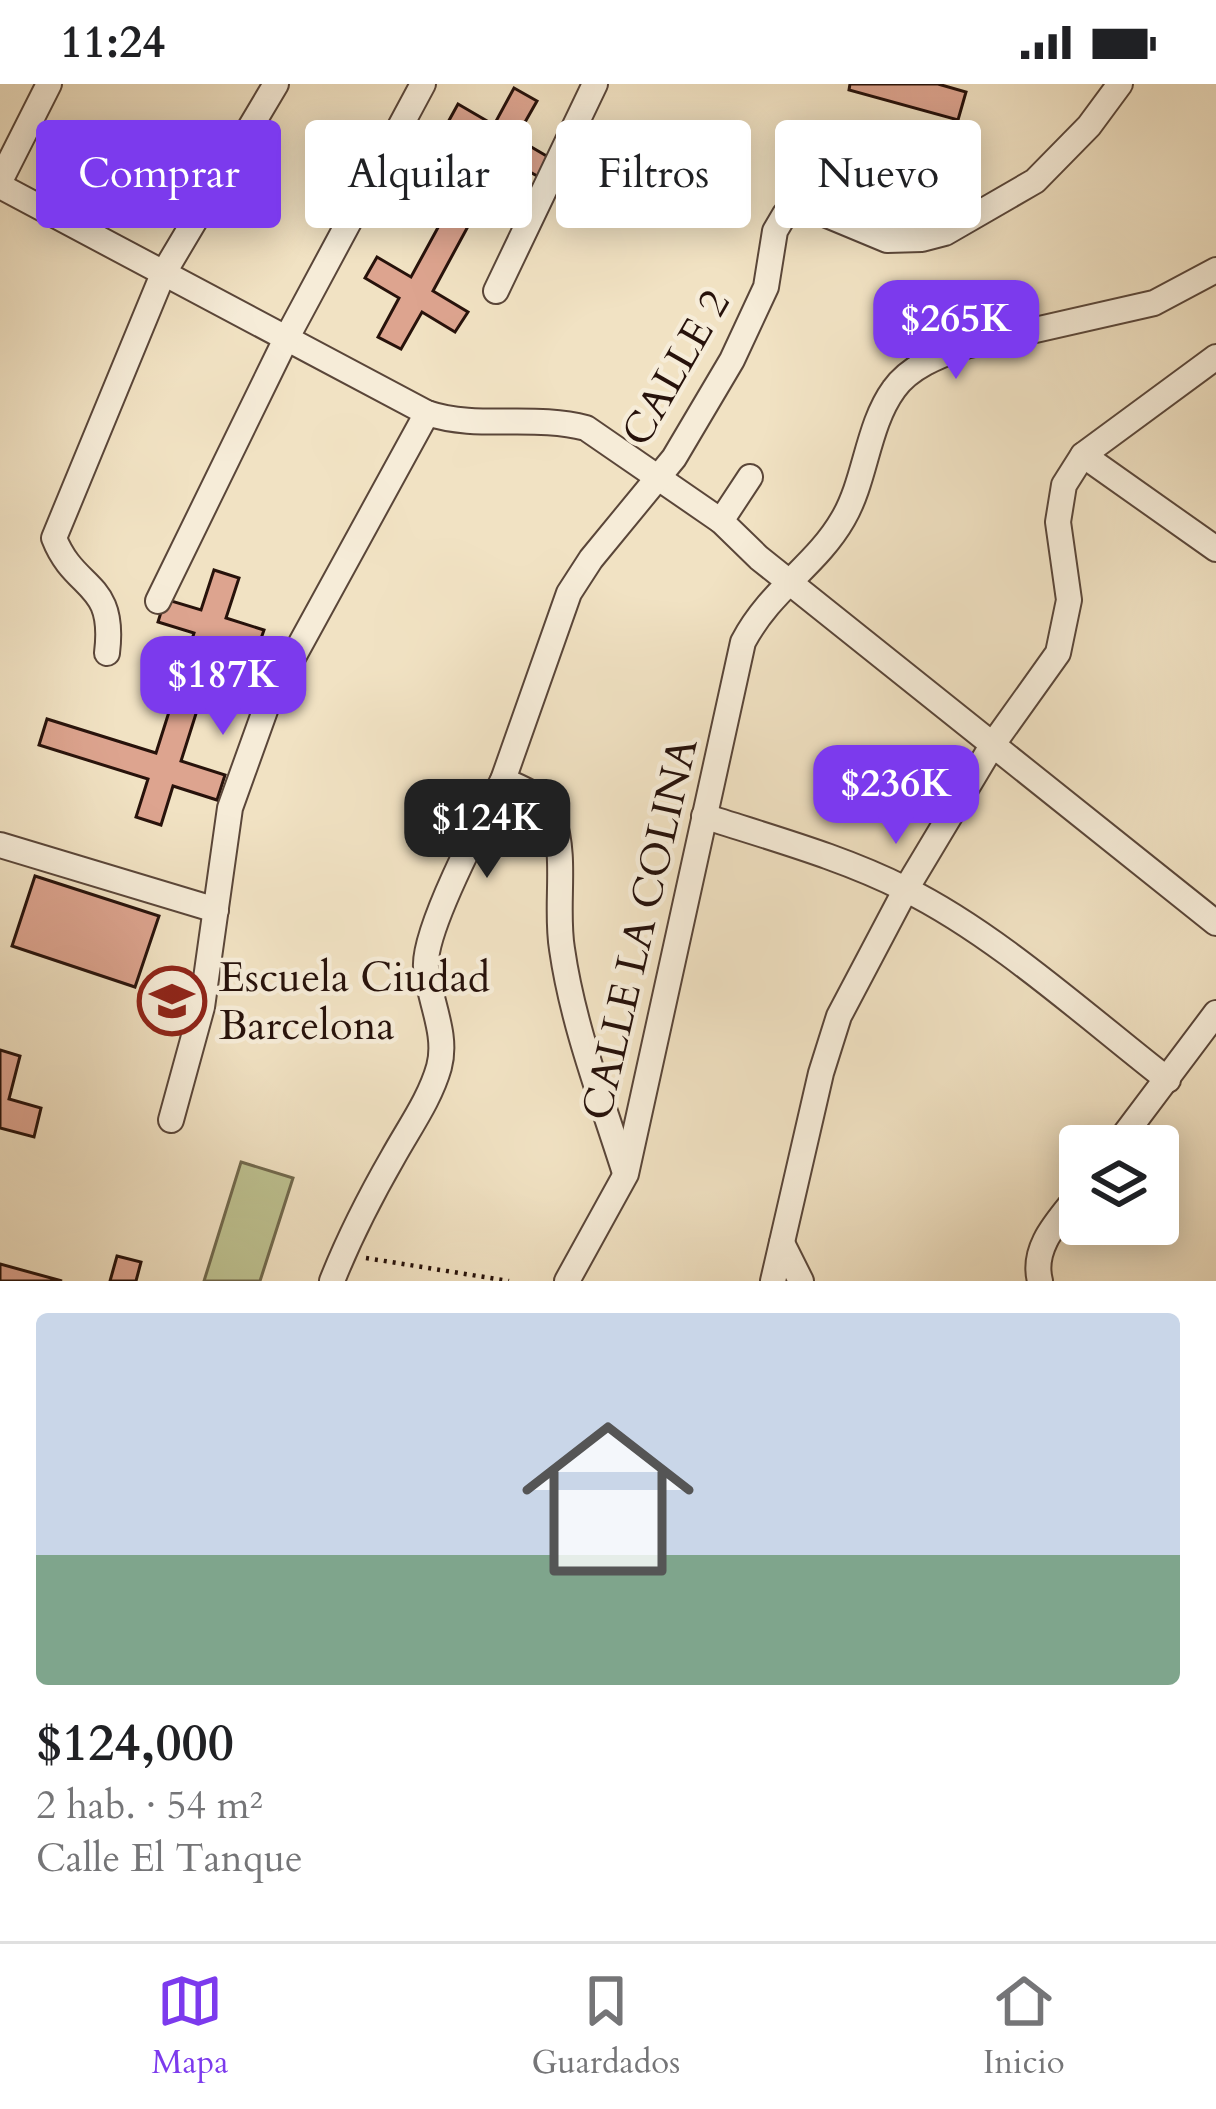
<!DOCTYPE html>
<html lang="es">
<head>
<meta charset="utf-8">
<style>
  :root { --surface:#fff; --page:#f2f2f2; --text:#202124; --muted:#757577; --line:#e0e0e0; --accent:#7c3aed }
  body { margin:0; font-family:Cardo,serif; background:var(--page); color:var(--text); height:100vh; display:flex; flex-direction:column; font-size:45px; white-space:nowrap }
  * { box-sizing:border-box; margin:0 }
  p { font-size:39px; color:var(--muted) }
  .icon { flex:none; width:66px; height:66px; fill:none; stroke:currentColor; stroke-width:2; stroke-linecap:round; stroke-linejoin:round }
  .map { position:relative; height:1197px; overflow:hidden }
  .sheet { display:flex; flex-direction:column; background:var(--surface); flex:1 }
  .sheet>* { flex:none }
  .top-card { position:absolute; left:36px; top:36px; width:1146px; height:108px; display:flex; gap:24px }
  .fabs { position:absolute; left:1059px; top:1041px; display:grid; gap:24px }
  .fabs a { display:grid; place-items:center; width:120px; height:120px; border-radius:12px; background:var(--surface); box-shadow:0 6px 30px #0003; font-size:60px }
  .price { position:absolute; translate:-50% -102px; padding:0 27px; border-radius:24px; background:var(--accent); color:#fff; font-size:39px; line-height:78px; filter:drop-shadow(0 3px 6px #0008) }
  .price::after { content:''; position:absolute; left:50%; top:72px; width:36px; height:27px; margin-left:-18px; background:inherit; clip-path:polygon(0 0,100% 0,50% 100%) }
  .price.active { background:#222; color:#fff }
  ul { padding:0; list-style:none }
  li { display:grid; align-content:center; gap:24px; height:636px; padding:0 36px }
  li+li { border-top:3px solid var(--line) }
  li span { display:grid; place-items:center; height:372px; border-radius:12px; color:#555 }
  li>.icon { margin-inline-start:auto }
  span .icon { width:216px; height:216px; fill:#fffc; stroke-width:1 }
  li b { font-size:51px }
  .tag { padding:0 42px; border-radius:12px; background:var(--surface); box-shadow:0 6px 30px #0003; font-size:42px; line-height:108px }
  .tag.active { background:var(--accent); color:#fff }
  .status { display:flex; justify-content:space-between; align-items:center; height:84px; padding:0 60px; background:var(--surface); direction:ltr }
  .status svg { height:33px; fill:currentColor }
  .tab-bar { display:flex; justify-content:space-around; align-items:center; height:168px; border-top:3px solid var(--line); background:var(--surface); font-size:33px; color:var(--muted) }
  .tab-bar a { display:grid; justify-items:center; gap:6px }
  .tab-bar .active { color:var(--accent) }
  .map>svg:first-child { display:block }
</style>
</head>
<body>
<div class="status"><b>11:24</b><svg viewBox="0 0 49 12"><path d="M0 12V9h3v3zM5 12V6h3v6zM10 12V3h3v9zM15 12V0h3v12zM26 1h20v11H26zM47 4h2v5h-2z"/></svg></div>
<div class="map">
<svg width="1216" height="1197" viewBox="0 0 1216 1197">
  <rect width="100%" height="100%" fill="#f1e2c3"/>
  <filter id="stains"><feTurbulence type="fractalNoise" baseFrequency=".00167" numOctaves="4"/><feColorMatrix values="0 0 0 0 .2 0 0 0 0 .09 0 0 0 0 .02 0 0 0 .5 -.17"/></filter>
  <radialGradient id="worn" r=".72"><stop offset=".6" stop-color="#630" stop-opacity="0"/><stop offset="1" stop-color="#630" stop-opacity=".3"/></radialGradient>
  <polygon fill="#bec291" stroke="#726a4e" stroke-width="3" points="241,1078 293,1094 260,1197 204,1197"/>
  <g fill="#dda48f" stroke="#27120b" stroke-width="3">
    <polygon points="850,0 938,0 966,8 958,36 849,6"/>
    <polygon points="514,4 537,17 516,54 550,74 539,93 505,74 433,207 468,228 455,248 422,228 401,265 378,253 399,214 365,194 377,173 411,193 483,61 447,40 458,20 494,41"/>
    <polygon points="214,486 239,494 226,534 264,546 256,569 219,557 181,677 225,691 217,716 173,702 161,741 136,733 148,695 39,661 47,635 156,669 194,549 158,538 165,515 201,526"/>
    <polygon points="35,792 159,832 135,903 12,862"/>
    <polygon points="0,966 20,972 9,1015 41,1024 34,1053 0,1044"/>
    <polygon points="117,1172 141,1178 136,1197 110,1197"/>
    <polygon points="0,1180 62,1197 0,1197"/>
  </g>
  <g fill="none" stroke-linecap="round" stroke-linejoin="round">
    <defs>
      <g id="minor">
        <polyline points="0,97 49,0"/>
        <path d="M0,102l427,227c50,17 107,1 159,15l135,93 38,37 457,365"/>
        <polyline points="496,207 595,0"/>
        <polyline points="1083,371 1216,465"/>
        <polyline points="721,437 750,393"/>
        <polyline points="158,517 285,257 423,0"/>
        <path d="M107,569c9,-73 -32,-61 -53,-115l109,-264 113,-190"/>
        <polyline points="503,696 569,509 591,475 674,374 732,276 766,203 775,147 785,130 797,123 810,124 887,156 922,155 945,149 1035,97 1089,42 1120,0"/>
        <path d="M704,732c67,22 138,41 201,73 91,45 182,128 263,191"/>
        <polyline points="0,761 216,826"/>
        <polyline points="171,1036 202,923 230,724 267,621 427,329"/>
        <polyline points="1116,1062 1216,929"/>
        <polyline points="782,1159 801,1197"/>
        <path d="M332,1197c17,-43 38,-84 61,-124 16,-29 37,-58 46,-90 9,-33 -10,-67 -13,-100 -3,-37 58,-151 77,-187 20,9 42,16 50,38 14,41 2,89 9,131 11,77 40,151 63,224"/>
        <path d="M567,1197l59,-107 117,-532c28,-53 73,-76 100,-123 23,-39 24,-93 51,-130 16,-23 47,-34 71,-43l189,-43 62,-33"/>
        <polyline points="773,1197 821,989 839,932 906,805 993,660 1058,569 1069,516 1058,438 1064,401 1083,371 1216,273"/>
        <path d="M1040,1197c-9,-35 20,-62 40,-88"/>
      </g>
    </defs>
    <use href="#minor" stroke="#5a4639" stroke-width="28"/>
    <polyline stroke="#27120b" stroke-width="4.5" stroke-dasharray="3 6" stroke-linecap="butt" points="366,1174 509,1197"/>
    <use href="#minor" stroke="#f6ecd8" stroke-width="24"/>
  </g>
  <defs>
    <symbol id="school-ring" viewBox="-11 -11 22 22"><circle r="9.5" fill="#f6ecd8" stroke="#8f2418" stroke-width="1.5"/><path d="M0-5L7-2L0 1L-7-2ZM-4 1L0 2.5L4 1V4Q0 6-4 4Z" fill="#8f2418"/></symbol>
  </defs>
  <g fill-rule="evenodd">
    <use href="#school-ring" x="134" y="879" width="76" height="76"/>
  </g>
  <g text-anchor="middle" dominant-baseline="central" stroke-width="9" stroke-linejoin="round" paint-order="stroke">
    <g font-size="42" fill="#27120b" stroke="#f6ecd8">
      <text transform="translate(676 284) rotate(-60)">CALLE 2</text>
      <text transform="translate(640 845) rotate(-77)">CALLE LA COLINA</text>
    </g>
    <g font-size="42" fill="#27120b" stroke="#f6ecd8" text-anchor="start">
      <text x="219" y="893">Escuela Ciudad<tspan x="219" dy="48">Barcelona</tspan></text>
    </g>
  </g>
  <rect width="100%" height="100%" filter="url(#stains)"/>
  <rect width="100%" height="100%" fill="url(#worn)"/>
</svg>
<div class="fabs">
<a><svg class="icon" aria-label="layers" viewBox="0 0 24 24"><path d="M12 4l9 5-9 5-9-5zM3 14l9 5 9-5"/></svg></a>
</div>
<b class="price" style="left:956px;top:298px">$265K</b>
<b class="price" style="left:223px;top:654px">$187K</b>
<b class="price" style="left:896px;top:763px">$236K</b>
<b class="price active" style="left:487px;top:797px">$124K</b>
<div class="top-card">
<a class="tag active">Comprar</a>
<a class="tag">Alquilar</a>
<a class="tag">Filtros</a>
<a class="tag">Nuevo</a>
</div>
</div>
<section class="sheet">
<ul>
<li><span style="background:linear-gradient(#c9d6e8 65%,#7fa58c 0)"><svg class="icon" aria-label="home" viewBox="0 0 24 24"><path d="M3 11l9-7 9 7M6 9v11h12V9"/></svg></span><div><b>$124,000</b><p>2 hab. · 54 m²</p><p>Calle El Tanque</p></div></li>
</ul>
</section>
<nav class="tab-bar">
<a class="active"><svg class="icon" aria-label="map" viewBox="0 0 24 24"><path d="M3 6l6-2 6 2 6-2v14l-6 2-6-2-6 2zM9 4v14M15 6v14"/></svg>Mapa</a>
<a><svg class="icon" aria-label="saved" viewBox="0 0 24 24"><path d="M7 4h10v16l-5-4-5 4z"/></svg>Guardados</a>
<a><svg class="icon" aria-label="home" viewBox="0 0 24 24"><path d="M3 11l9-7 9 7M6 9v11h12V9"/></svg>Inicio</a>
</nav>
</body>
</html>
